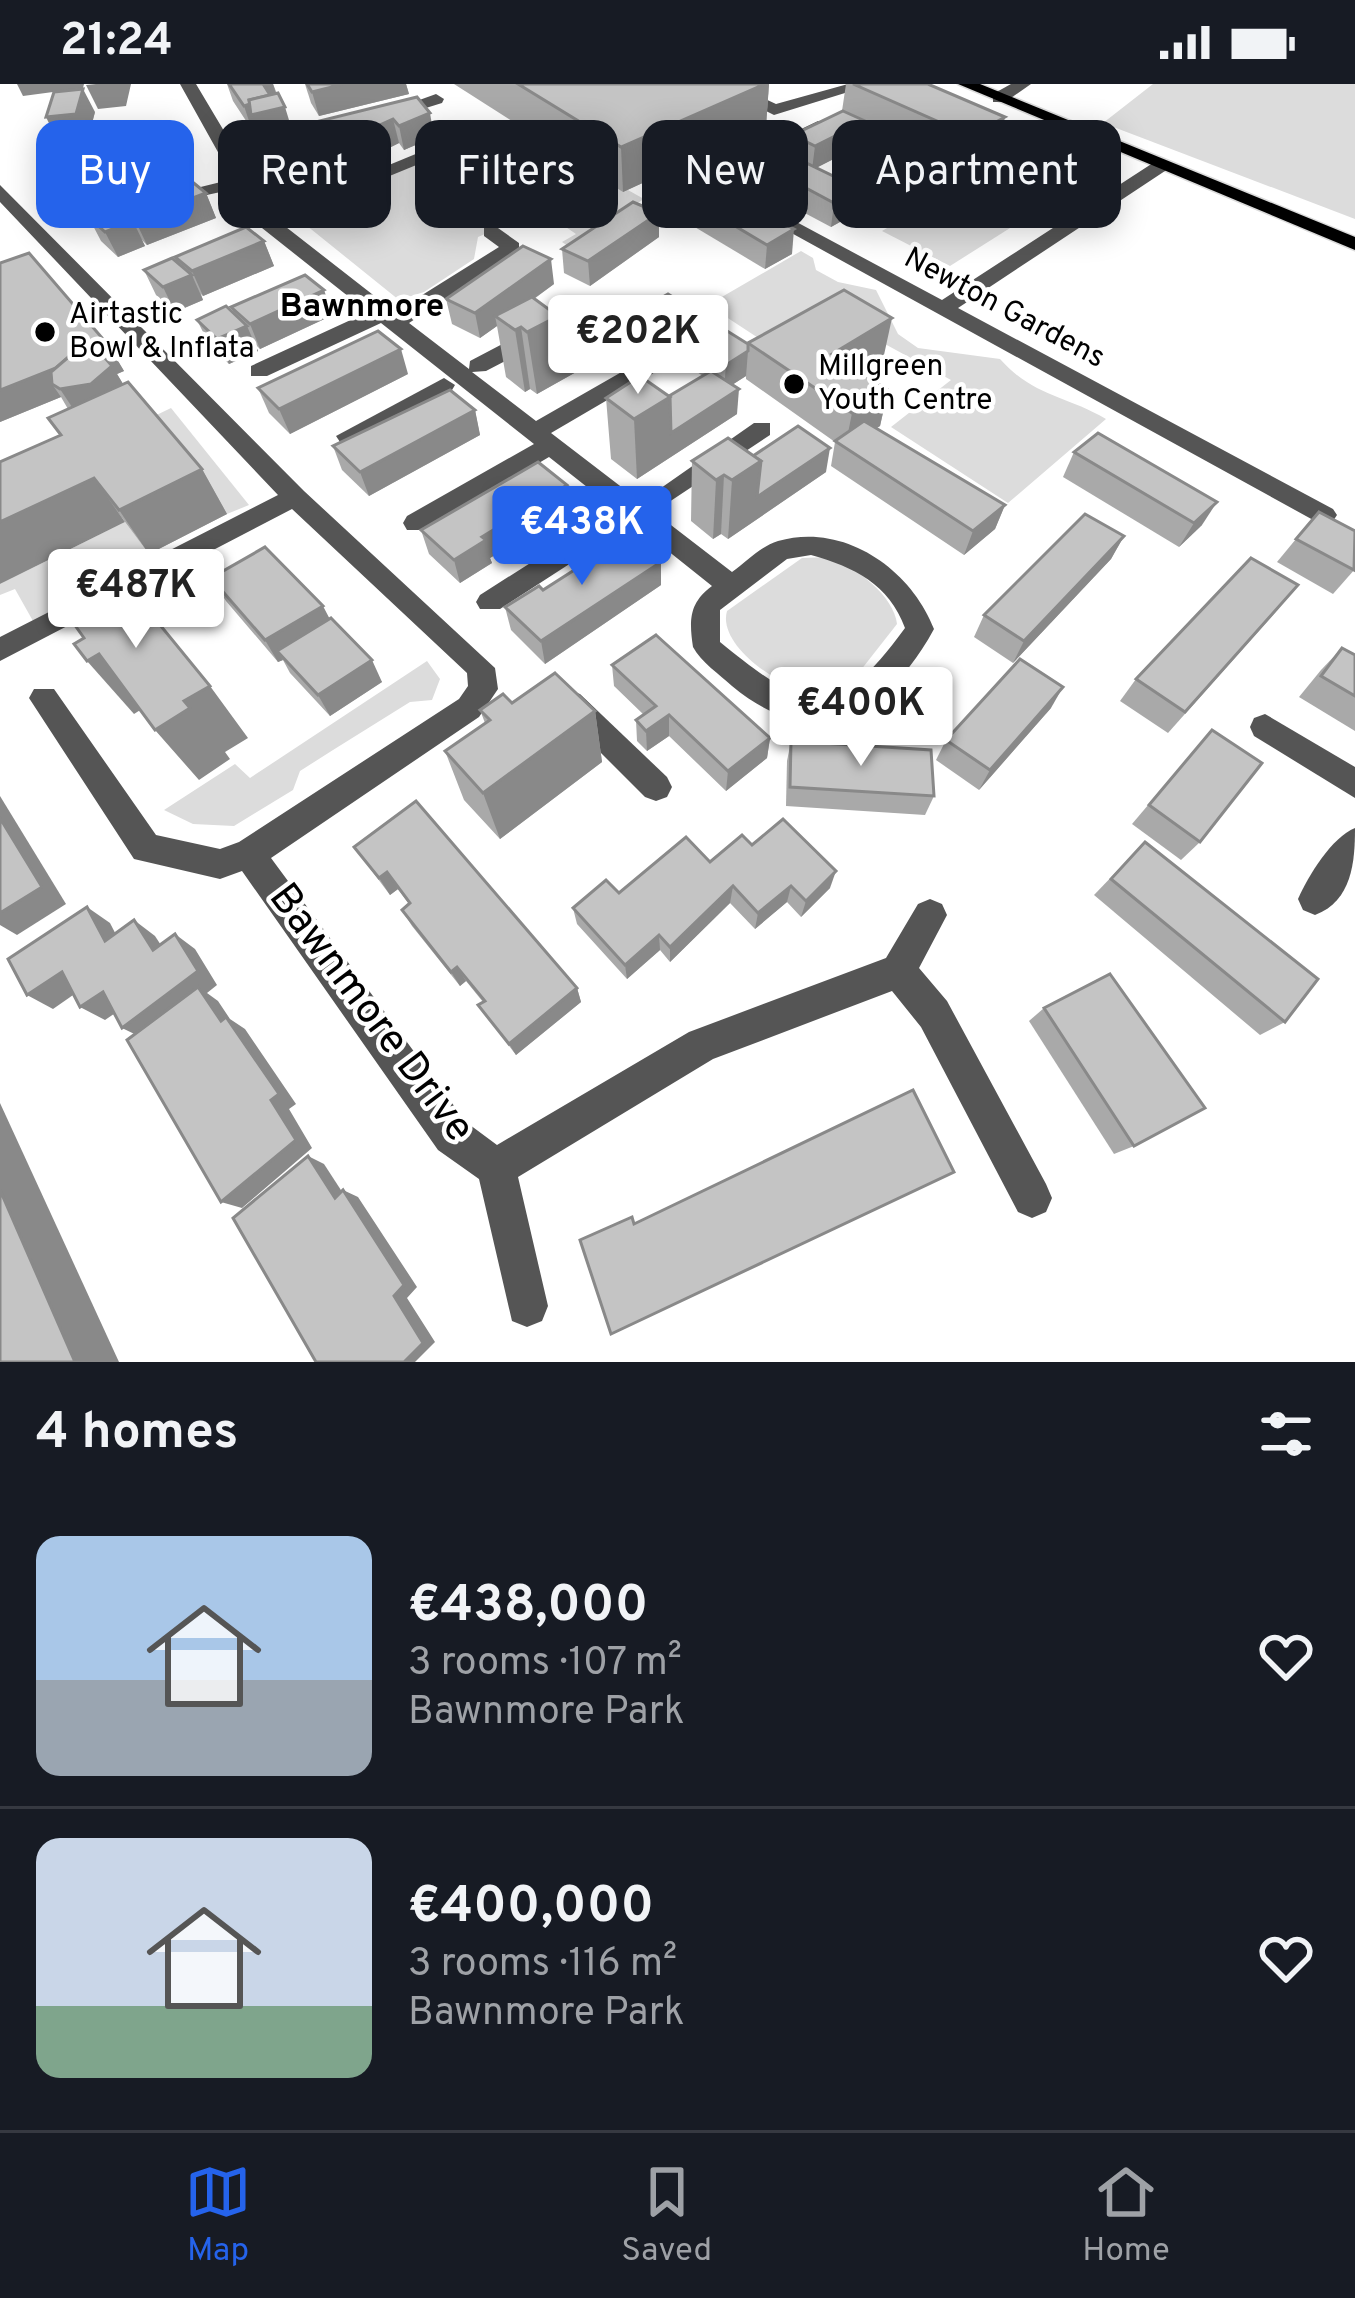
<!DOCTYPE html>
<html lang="en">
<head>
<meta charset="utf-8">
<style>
  :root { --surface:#171b24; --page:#242831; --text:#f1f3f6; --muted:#9ea1a6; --line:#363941; --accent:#2563eb }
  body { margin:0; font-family:Overpass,sans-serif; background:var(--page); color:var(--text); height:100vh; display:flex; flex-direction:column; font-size:45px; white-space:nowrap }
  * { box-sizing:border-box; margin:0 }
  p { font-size:39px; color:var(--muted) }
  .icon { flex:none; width:66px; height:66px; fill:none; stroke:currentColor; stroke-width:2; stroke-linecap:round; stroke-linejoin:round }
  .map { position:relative; height:1278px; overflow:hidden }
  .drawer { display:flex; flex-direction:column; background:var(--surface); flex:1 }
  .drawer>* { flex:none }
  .banner { position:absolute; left:36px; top:36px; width:1284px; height:108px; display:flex; gap:24px }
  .price { position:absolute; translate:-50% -102px; padding:0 27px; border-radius:12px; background:#fff; color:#222; font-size:39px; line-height:78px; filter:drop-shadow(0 3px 6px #0008) }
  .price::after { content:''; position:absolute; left:50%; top:72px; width:36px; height:27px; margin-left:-18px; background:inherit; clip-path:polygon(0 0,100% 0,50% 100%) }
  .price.current { background:var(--accent); color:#fff }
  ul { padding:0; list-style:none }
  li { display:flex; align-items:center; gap:36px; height:300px; padding:0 36px }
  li+li { border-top:3px solid var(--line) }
  li span { display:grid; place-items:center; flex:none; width:336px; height:240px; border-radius:24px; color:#555 }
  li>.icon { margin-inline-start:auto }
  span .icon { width:144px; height:144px; fill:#fffc; stroke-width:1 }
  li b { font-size:51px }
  h2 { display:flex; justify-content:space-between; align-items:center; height:144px; padding:0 36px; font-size:51px }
  .pill { padding:0 42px; border-radius:24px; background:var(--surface); box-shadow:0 6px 30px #0003; font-size:42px; line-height:108px }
  .pill.current { background:var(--accent); color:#fff }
  .status { display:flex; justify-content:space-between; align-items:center; height:84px; padding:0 60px; background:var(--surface); direction:ltr }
  .status svg { height:33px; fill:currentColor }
  .menu { display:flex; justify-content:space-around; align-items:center; height:168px; border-top:3px solid var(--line); background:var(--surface); font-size:33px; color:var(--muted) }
  .menu a { display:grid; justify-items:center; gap:6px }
  .menu .current { color:var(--accent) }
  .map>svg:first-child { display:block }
</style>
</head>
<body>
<div class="status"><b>21:24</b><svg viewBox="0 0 49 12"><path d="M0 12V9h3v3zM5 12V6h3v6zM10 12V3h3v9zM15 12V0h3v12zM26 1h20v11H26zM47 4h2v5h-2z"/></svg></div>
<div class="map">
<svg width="1355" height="1278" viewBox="0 0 1355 1278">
  <rect width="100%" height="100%" fill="#fff"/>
  <g fill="#dcdcdc">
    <polygon points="1153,0 1355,0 1355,135 1103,39"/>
    <polygon points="508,39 644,115 568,162 562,158 576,150 557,137 540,144 524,133 478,153 474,175 424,208 399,216 291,129"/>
    <polygon points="991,82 1059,113 950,182 882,147"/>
    <path d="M801,167l12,7 3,12 22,12 38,8 22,44 20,14 82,11c34,38 65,36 106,60l-98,84 -117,-76 60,-47 -112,-61 -55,36 -76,-50z"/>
    <polygon points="171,324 249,421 227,430 0,407"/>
    <polygon points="125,438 153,475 33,537 15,505 0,511 0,500"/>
    <path d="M829,473c26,9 65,39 68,67l-51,65c-38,22 -131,-38 -119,-78l75,-53z"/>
    <polygon points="427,577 440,595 432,616 410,618 333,666 300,687 293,706 234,742 193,740 164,726 235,680 250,694"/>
  </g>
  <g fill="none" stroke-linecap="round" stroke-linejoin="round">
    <defs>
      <polygon id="major" points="958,0 980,0 1355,153 1355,166"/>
    </defs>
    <use href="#major" stroke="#dbdbdb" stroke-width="3"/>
    <g fill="#555" fill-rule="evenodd">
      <path d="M180,0h16l81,136 118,92 104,-65 -15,-11v-8h14l21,15v8l-110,72 60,46 1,-8 59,-31h16v10l-59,31 -14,1 64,49 110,-63h16v10l-111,65 90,69 113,-79h16v12l-116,77 78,60c14,-10 29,-26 46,-31 66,-19 133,28 156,88 -46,85 -120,126 -202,57 -13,-12 -31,-24 -39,-39 -4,-27 -4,-44 19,-61l-84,-67 -3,9 -125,81h-20l-4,-7 4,-7 127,-81 13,-1 -71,-56 -124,73h-18l-4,-7 4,-7 127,-72 -153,-121 -114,53h-16v-10l117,-54 -106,-84 -23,-40 -83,18v-8l77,-19zM811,471c43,12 78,29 94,73 -71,98 -100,83 -185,14v-32l67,-51z"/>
      <polygon points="712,0 733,0 776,20 848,0 874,0 774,31"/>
      <polygon points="1011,0 1031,0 1005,18 993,18 993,10"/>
      <polygon points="436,10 444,15 442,19 387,36 378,31"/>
      <polygon points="818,37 827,42 824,46 718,96 942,216 1156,77 1168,77 1168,85 958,224 1333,425 1337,431 1333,437 1315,437 695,96"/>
      <polygon points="953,38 965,38 1103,99 1087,103 953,46"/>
      <polygon points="486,41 495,46 492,50 292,132 275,128"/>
      <polygon points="0,101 304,407 495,584 498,605 479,633 271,774 466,1038 497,1061 689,948 886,874 918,820 930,815 942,820 947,831 919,884 947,917 1046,1100 1052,1114 1046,1128 1032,1134 1018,1128 921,943 892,907 713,975 518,1093 548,1222 542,1237 527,1243 512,1237 479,1095 438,1066 242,787 220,795 134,775 29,614 34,605 54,605 156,751 220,765 239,758 459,615 468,602 467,589 292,425 0,577 0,553 278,411 0,118"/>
      <polygon points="444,294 455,301 452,306 356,358 340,358 336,352"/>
      <polygon points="570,607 580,610 667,693 672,703 667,713 656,717 645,713 560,628 555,619 560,610"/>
      <polygon points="1265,630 1355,683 1355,714 1254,652 1250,643 1254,634"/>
      <path d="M1355,744c0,34 -3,73 -40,87l-12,-5 -5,-11c10,-23 34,-62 57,-71z"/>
    </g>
    <use href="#major" fill="#000" fill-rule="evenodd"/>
  </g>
  <g fill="#a9a9a9">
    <polygon points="222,0 273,0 291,44 417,13 434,53 404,66 399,59 379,69 376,65 272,91 256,45 252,46 233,17 227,0"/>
    <polygon points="305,0 406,0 409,10 319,32 311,19"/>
    <polygon points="454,0 769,0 766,42 623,108"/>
    <polygon points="846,0 928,0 1005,33 995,69 962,88 864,42 861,61 816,84 860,105 856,129 831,143 737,93 739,68 791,71 793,51 842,27"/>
    <polygon points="95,28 90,47 153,71 155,73 166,97 129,109 93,73 84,55 58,58"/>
    <polygon points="673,105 792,170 765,185 673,130"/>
    <polygon points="206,109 216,134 147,161 141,155 145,162 118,173 101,157 88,132 124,130 121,123"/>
    <polygon points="659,129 659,153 590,202 564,189 562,165"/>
    <polygon points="264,157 274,182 203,212 201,210 203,216 175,228 156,211 144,186 178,179 175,173"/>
    <polygon points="0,179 109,262 124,287 117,290 123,300 202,385 227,430 149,470 60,351 68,325 61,313 0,338"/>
    <polygon points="554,200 534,215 559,239 632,231 633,256 537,310 530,305 525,308 506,293 497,242 480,254 452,240 446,215"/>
    <polygon points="231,223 333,231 260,265 255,260 258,267 229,280 209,260 197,236 234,230"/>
    <polygon points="640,226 748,260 884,271 858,286 888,306 880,342 876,344 1005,421 995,445 964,471 831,382 835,358 746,295 746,292 732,301 737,330 637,395 611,375 606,314 669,312 703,292 641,251"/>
    <polygon points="408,290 290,350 269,329 258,304"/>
    <polygon points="475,326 480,351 369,412 342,386 333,362"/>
    <polygon points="1074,368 1202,441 1179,463 1063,393"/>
    <polygon points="753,372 826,388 728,455 721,450 713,455 691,437 692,377"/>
    <polygon points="570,425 490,474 492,479 460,499 429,470 421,446"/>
    <polygon points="1124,452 1111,475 1013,579 974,553 984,531"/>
    <polygon points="1296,455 1355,485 1333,510 1277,478"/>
    <polygon points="661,478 661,501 545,580 511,546 505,523 543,506"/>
    <polygon points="211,494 330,535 382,598 330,632 290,589 283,576 278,578 226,517"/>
    <polygon points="1279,524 1168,649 1120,617 1136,595"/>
    <polygon points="1342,564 1355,571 1355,647 1299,613 1321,586"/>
    <polygon points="612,581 770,654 767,674 726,707 669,652 647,667 637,657 636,636 644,631 614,602"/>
    <polygon points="512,619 595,627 602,678 500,755 464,716 445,667 485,639 480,626"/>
    <polygon points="1051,624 979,706 936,676 946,656"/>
    <polygon points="791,657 934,712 925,731 786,722 787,677"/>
    <polygon points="1194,667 1200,758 1181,776 1132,740"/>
    <polygon points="1145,758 1285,938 1260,951 1094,811"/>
    <polygon points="752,761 830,804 801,833 787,818 755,845 730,819 670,878 660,866 627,895 577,840 573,824 710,778"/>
    <polygon points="354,763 577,904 581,918 516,971 478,921 483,918 466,897 460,902 412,842 402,826 409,820 398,805 390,811"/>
    <polygon points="1044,924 1134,1062 1114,1070 1029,937"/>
  </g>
  <g fill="#898989">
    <polygon points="17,0 84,0 83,4 23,12"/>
    <polygon points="96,0 131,0 126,22 98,25 86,1"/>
    <polygon points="260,0 273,0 277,13 265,15"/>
    <polygon points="344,0 406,0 409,10 319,32 312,8"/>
    <polygon points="765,0 769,0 766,42 623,108 621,63"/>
    <polygon points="83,5 95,28 88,54 81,48 84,55 58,58 46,33"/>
    <polygon points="273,15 285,23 296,59 370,41 376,65 272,91 256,45 252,46 244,22"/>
    <polygon points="430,29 434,53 404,66 399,42"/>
    <polygon points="1005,33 995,69 962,88 971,52"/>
    <polygon points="393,35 399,59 379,69 373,44"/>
    <polygon points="865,37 861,61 812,86 815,62"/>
    <polygon points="148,60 166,97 129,109 117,84 141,63"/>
    <polygon points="860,105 856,129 831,143 834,119"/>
    <polygon points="206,109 216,134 147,161 135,136"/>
    <polygon points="659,129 659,153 590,202 588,177"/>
    <polygon points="133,137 145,162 118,173 105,148"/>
    <polygon points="794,145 792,170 765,185 767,161"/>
    <polygon points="264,157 274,182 203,212 192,187"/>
    <polygon points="551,175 554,200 503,237 495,232 497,242 480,254 475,229"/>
    <polygon points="192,191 203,216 175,228 163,203"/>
    <polygon points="324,206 333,231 260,265 250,240"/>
    <polygon points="632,231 633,256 537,310 527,248 558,232 562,269"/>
    <polygon points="892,234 884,271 826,306 832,270"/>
    <polygon points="247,242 258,267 229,280 217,255"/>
    <polygon points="521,243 530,305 525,308 515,246"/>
    <polygon points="109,262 124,287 117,290 134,318 84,341 60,305 52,300 61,313 0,338 0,306"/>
    <polygon points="401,265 408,290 290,350 279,325"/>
    <polygon points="748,267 746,292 724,306 726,281"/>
    <polygon points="739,305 737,330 637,395 634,335 670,313"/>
    <polygon points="888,306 880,342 845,364 852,329"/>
    <polygon points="475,326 480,351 369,412 360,388"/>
    <polygon points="830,364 826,388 728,455 732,396 761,377"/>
    <polygon points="202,385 227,430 149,470 119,426"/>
    <polygon points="724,391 721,450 713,455 716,396"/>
    <polygon points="94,394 125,438 0,500 0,438"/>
    <polygon points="567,401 570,425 490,474 492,479 460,499 454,476 482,453"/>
    <polygon points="1217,418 1202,441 1179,463 1194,439"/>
    <polygon points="1005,421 995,445 964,471 973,447"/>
    <polygon points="1124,452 1111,475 1013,579 1024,557"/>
    <polygon points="661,478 661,501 545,580 541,557"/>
    <polygon points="323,522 335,545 277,567 283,576 278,578 265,556"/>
    <polygon points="99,570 145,623 134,630 87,577"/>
    <polygon points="372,576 382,598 330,632 318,611"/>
    <polygon points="210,602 248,654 225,668 230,675 199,696 155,646 184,617"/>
    <polygon points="1063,603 1051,624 979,706 990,686"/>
    <polygon points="595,627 602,678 500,755 483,709"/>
    <polygon points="669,631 669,652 647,667 646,647"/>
    <polygon points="770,654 767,674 726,707 728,687"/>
    <polygon points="0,712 66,820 17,851 0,841"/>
    <polygon points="836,787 830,804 801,833 806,817"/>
    <polygon points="387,788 398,805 390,811 379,794"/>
    <polygon points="733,802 730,819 670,878 670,863"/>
    <polygon points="791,802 787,818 755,845 758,829"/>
    <polygon points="87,823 110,839 127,872 105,857"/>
    <polygon points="134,836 155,852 174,881 153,866"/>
    <polygon points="175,850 195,865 217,901 207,909 218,917 230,935 245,945 296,1020 289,1025 312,1064 242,1124 221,1118 271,1016 122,944"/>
    <polygon points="659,851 660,866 627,895 625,881"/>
    <polygon points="457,883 466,897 460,902 451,888"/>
    <polygon points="62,888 86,902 53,925 27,911"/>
    <polygon points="577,904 581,918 516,971 509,960"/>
    <polygon points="103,908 127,921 105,936 80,923"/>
    <polygon points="0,1019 119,1278 75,1278 0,1106"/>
    <polygon points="308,1072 324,1080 350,1120 335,1114"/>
    <polygon points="343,1106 358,1113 417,1203 407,1214 435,1258 415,1278 404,1278 394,1212"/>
  </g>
  <g fill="#c4c4c4" stroke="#898989" stroke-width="3">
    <polygon points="229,0 263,0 270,11 249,16 250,20 244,22"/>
    <polygon points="307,0 344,0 312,8"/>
    <polygon points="518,0 765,0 621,63"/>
    <polygon points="853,0 928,0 1005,33 971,52"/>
    <polygon points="83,5 76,30 46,33 54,8"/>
    <polygon points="278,9 285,23 251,31 249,16"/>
    <polygon points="417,13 430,29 399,42 393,35 373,44 370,41 296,59 291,44"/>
    <polygon points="843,27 865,37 815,62 793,51"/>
    <polygon points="119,42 148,60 141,63 155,73 117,84 81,48"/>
    <polygon points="761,57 860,105 834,119 739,68"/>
    <polygon points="697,93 794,145 767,161 673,105"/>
    <polygon points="190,96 206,109 135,136 121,123"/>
    <polygon points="633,118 659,129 588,177 562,165"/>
    <polygon points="116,122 133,137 105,148 88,132"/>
    <polygon points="246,143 264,157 192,187 175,173"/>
    <polygon points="523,162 551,175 475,229 446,215"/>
    <polygon points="29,169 109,262 97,268 72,270 56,284 0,306 0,179"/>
    <polygon points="172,174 192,191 163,203 144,186"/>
    <polygon points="305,191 324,206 250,240 231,223"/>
    <polygon points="844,206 892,234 832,270 888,306 852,329 748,259"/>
    <polygon points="668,210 748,260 748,267 726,281 640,226"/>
    <polygon points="532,213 558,232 527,248 521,243 515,246 495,232"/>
    <polygon points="606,214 632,231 562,269 559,239"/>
    <polygon points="226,222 247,242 217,255 197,236"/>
    <polygon points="378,247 401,265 279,325 258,304"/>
    <polygon points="99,267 112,282 91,300 60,305 52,300 51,288 72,270"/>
    <polygon points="711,287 739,305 671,349 670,313 669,312"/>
    <polygon points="640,292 670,313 634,335 606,314"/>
    <polygon points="128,298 202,385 119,426 94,394 0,438 0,378 61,351 48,334"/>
    <polygon points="450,306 475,326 360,388 333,362"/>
    <polygon points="864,337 1005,421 973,447 835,357"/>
    <polygon points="798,342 830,364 757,413 761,377 753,372"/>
    <polygon points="1098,349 1217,418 1194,439 1074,368"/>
    <polygon points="728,354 761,377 732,396 724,391 716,396 692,377"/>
    <polygon points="538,378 567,401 482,453 486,456 454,476 421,446"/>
    <polygon points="1319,428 1355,447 1354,486 1296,455"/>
    <polygon points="1085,430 1124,452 1024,557 984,531"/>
    <polygon points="629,451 661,478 541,557 505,523 539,502 543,506"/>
    <polygon points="265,463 323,522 265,556 211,494"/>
    <polygon points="1251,474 1298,501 1185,628 1136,595"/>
    <polygon points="120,492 210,602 184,617 190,624 155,646 99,570 87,577 84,573 74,560 84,554 62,523"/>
    <polygon points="331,534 372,576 318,611 277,567"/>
    <polygon points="656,551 770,654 728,687 669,631 646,647 636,636 656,622 612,581"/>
    <polygon points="1342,564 1355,571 1355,612 1321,592"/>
    <polygon points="1020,575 1063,603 990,686 946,656"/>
    <polygon points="555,589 595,627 483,709 445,667 490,636 480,626 503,610 512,619"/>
    <polygon points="1212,646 1262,679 1200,758 1149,721"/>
    <polygon points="791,657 931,666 934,712 790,703"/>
    <polygon points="416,717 577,904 509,960 478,921 485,917 457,883 451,888 402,826 410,819 387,788 379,794 354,763"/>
    <polygon points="0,734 42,803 0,829"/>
    <polygon points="783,735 836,787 806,817 791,802 758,829 733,802 670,863 659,851 625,881 573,824 606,796 619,809 686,753 710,778 742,751 752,761"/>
    <polygon points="1145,758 1318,895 1285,938 1111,795"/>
    <polygon points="87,823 105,857 134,836 153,866 175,850 198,887 122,944 103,908 80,923 62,888 27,911 8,875"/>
    <polygon points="1110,890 1205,1024 1134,1062 1044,924"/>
    <polygon points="198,903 221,937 226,933 279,1010 271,1016 296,1056 221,1118 127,956"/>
    <polygon points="913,1006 954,1088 611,1250 580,1156 632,1133 634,1140"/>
    <polygon points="308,1072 335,1114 343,1106 404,1201 394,1212 423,1259 404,1278 316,1278 233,1134"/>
    <polygon points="0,1106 75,1278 0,1278"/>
  </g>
  <g fill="#000" stroke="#fff" stroke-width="4.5">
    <circle cx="45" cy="248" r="12"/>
    <circle cx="794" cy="300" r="12"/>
  </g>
  <g text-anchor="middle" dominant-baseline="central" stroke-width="9" stroke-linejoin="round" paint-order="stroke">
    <g font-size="30" fill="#000" stroke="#fff">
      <text transform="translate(1004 225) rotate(28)">Newton Gardens</text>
    </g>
    <g font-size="30" fill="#000" stroke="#fff" text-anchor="start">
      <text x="69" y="231">Airtastic<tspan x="69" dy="34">Bowl &amp; Inflata</tspan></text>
      <text x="818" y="283">Millgreen<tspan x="818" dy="34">Youth Centre</tspan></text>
    </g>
    <g font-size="33" font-weight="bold" fill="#000" stroke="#fff">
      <text x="362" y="224">Bawnmore</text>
    </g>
    <g font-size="42" fill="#000" stroke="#fff">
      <text transform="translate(370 930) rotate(53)">Bawnmore Drive</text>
    </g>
  </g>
</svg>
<b class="price" style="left:638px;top:313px">€202K</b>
<b class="price current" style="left:582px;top:504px">€438K</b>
<b class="price" style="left:136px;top:567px">€487K</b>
<b class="price" style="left:861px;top:685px">€400K</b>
<div class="banner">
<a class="pill current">Buy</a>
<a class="pill">Rent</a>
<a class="pill">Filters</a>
<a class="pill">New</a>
<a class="pill">Apartment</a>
</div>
</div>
<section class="drawer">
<h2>4 homes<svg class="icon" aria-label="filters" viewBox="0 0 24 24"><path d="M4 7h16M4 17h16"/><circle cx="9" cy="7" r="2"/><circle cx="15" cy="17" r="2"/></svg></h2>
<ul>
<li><span style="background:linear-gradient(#a9c7e8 60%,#9aa5b1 0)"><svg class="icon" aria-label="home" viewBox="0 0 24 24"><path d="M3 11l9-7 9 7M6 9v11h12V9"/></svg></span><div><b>€438,000</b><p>3 rooms · 107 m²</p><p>Bawnmore Park</p></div><svg class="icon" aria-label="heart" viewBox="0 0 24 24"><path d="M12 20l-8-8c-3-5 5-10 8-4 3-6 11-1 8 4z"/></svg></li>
<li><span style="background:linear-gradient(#c9d6e8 70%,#7fa58c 0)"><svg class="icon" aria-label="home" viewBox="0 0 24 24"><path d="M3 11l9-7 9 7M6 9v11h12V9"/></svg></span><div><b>€400,000</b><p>3 rooms · 116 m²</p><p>Bawnmore Park</p></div><svg class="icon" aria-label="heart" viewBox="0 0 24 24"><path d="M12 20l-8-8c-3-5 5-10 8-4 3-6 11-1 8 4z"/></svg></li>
</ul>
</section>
<nav class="menu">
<a class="current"><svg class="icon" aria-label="map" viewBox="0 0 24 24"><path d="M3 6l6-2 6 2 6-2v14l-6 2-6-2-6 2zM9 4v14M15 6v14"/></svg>Map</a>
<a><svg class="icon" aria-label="saved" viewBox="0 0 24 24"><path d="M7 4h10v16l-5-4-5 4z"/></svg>Saved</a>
<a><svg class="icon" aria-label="home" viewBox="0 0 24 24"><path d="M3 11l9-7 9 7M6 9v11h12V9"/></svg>Home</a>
</nav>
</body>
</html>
